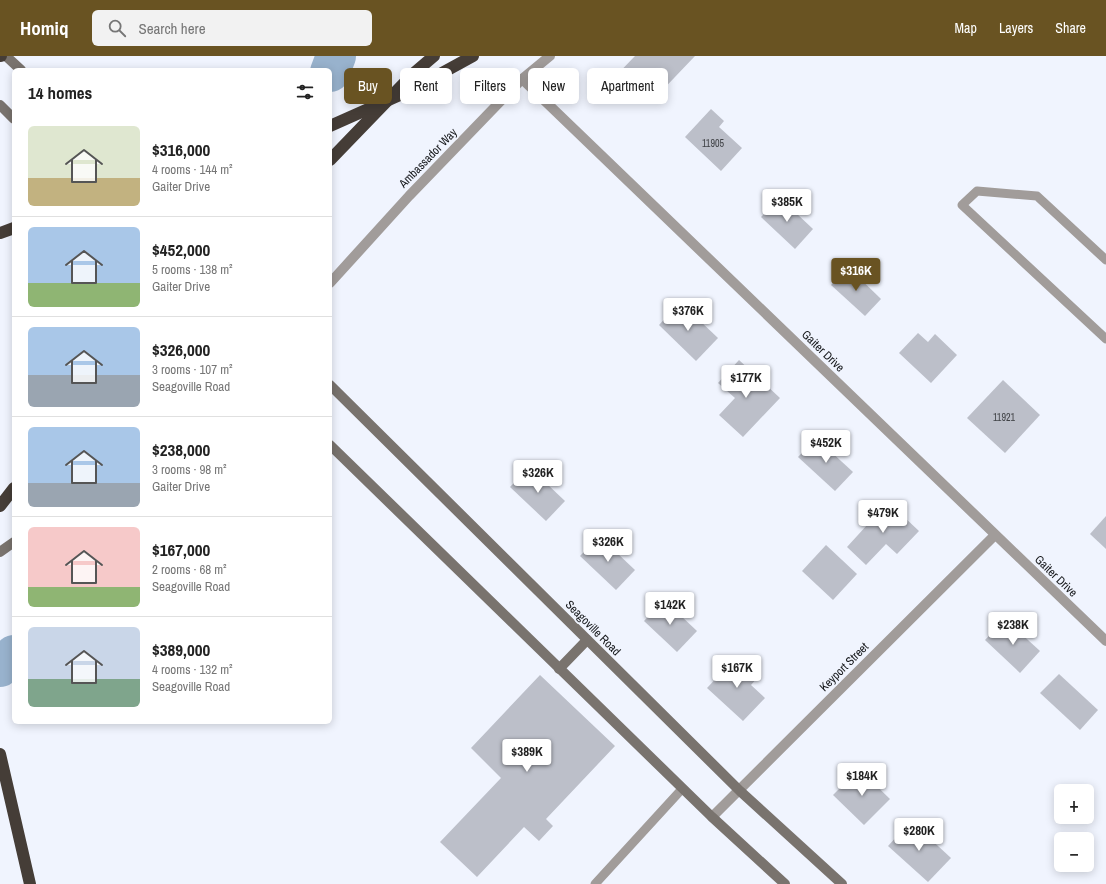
<!DOCTYPE html>
<html lang="en">
<head>
<meta charset="utf-8">
<style>
  :root { --surface:#fff; --page:#f2f2f2; --text:#222; --muted:#767676; --line:#e0e0e0; --accent:#695322 }
  body { margin:0; font-family:"Archivo Narrow",sans-serif; background:var(--page); color:var(--text); height:100vh; display:flex; flex-direction:column; font-size:15px; white-space:nowrap }
  * { box-sizing:border-box; margin:0 }
  p { font-size:13px; color:var(--muted) }
  .icon { flex:none; width:22px; height:22px; fill:none; stroke:currentColor; stroke-width:2; stroke-linecap:round; stroke-linejoin:round }
  .map { position:relative; flex:1; overflow:hidden }
  .drawer { position:absolute; left:12px; top:12px; width:320px; height:656px; display:flex; flex-direction:column; background:var(--surface); border-radius:6px; box-shadow:0 2px 10px #0003 }
  .drawer>* { flex:none }
  .top-card { position:absolute; left:344px; top:12px; width:380px; height:36px; display:flex; gap:8px }
  .controls { position:absolute; left:1054px; top:728px; display:grid; gap:8px }
  .controls a { display:grid; place-items:center; width:40px; height:40px; border-radius:6px; background:var(--surface); box-shadow:0 2px 10px #0003; font-size:20px }
  .price { position:absolute; translate:-50% -34px; padding:0 9px; border-radius:4px; background:#fff; color:#222; font-size:13px; line-height:26px; filter:drop-shadow(0 1px 2px #0008) }
  .price::after { content:''; position:absolute; left:50%; top:24px; width:12px; height:9px; margin-left:-6px; background:inherit; clip-path:polygon(0 0,100% 0,50% 100%) }
  .price.on { background:var(--accent); color:#fff }
  ul { padding:0; list-style:none }
  li { display:flex; align-items:center; gap:12px; height:100px; padding:0 16px }
  li+li { border-top:1px solid var(--line) }
  li span { display:grid; place-items:center; flex:none; width:112px; height:80px; border-radius:6px; color:#555 }
  li>.icon { margin-inline-start:auto }
  span .icon { width:48px; height:48px; fill:#fffc; stroke-width:1 }
  li b { font-size:17px }
  h2 { display:flex; justify-content:space-between; align-items:center; height:48px; padding:0 16px; font-size:17px }
  .tag { padding:0 14px; border-radius:6px; background:var(--surface); box-shadow:0 2px 10px #0003; font-size:14px; line-height:36px }
  .tag.on { background:var(--accent); color:#fff }
  header { display:flex; align-items:center; gap:24px; box-sizing:border-box; height:56px; padding:0 20px; background:var(--accent); color:#fff }
  header strong { font-size:19px }
  nav { display:flex; gap:22px; margin-inline-start:auto; font-size:14px }
  .search { width:280px; height:36px; background:var(--page); display:flex; align-items:center; gap:10px; box-sizing:border-box; padding:0 14px; border-radius:6px; color:var(--muted); font-size:15px }
  .map>svg:first-child { display:block }
</style>
</head>
<body>
<header>
<strong>Homiq</strong>
<div class="search"><svg class="icon" aria-label="search" viewBox="0 0 24 24"><circle cx="10" cy="10" r="6"/><path d="M15 15l6 6"/></svg>Search here</div>
<nav><a>Map</a><a>Layers</a><a>Share</a></nav>
</header>
<div class="map">
<svg width="1106" height="828" viewBox="0 0 1106 828">
  <rect width="100%" height="100%" fill="#f0f4fe"/>
  <g fill="none" stroke-linecap="round" stroke-linejoin="round">
    <g stroke="#98b2cd" stroke-width="40">
      <polyline points="330,16 336,0"/>
      <polyline points="0,611 14,599"/>
    </g>
  </g>
  <g fill="#bcbfc9">
    <polygon points="635,0 695,0 654,43 639,29 625,44 608,28"/>
    <polygon points="711,53 724,65 719,71 742,92 721,115 685,81"/>
    <polygon points="780,142 813,173 795,193 761,161"/>
    <polygon points="848,211 881,243 865,260 831,229"/>
    <polygon points="680,246 718,282 696,305 659,269"/>
    <polygon points="918,277 928,286 935,278 957,299 931,327 899,297"/>
    <polygon points="739,304 780,342 743,381 719,359 735,342 718,327"/>
    <polygon points="1003,324 1040,359 1005,397 967,362"/>
    <polygon points="816,382 853,416 835,435 798,401"/>
    <polygon points="529,411 565,445 546,465 510,431"/>
    <polygon points="888,446 919,475 897,498 886,488 866,509 847,491"/>
    <polygon points="1106,460 1106,493 1090,478"/>
    <polygon points="599,480 635,514 616,534 580,500"/>
    <polygon points="826,489 857,518 833,544 802,515"/>
    <polygon points="664,544 697,575 677,596 644,565"/>
    <polygon points="1005,563 1040,595 1020,617 985,584"/>
    <polygon points="737,600 759,620 751,629 765,642 743,665 707,632"/>
    <polygon points="1059,618 1098,654 1080,674 1040,637"/>
    <polygon points="540,619 615,690 546,763 553,770 539,785 524,771 477,821 440,786 501,722 471,692"/>
    <polygon points="859,713 890,743 864,769 833,739"/>
    <polygon points="911,765 951,802 928,826 888,790"/>
  </g>
  <g fill="none" stroke-linecap="round" stroke-linejoin="round">
    <g stroke="#a19c9a" stroke-width="9">
      <polyline points="1106,204 1037,140 977,135 962,149 1106,283"/>
      <polyline points="595,828 682,733"/>
    </g>
    <g stroke="#a19c9a" stroke-width="10">
      <polyline points="522,23 1106,585"/>
      <polyline points="330,227 409,140 522,23 550,0"/>
      <polyline points="712,761 995,479"/>
    </g>
    <g stroke="#79736e" stroke-width="10">
      <polyline points="6,0 21,14"/>
      <polyline points="0,49 14,63"/>
      <polyline points="330,329 740,735 842,828"/>
      <polyline points="330,389 712,761 785,828"/>
      <polyline points="0,496 14,486"/>
      <polyline points="559,613 587,584"/>
    </g>
    <g stroke="#453d37" stroke-width="12">
      <polyline points="0,0 1,0"/>
      <polyline points="330,70 411,34 473,0"/>
      <polyline points="330,104 414,17 434,0"/>
      <polyline points="0,177 14,172"/>
      <polyline points="0,450 14,432"/>
      <polyline points="0,698 30,828"/>
    </g>
  </g>
  <g text-anchor="middle" dominant-baseline="central" stroke-width="3.5" stroke-linejoin="round" paint-order="stroke">
    <g font-size="10" fill="#404246">
      <text x="713" y="87">11905</text>
      <text x="1004" y="361">11921</text>
    </g>
    <g font-size="12" fill="#16181b" stroke="#f0f4fe">
      <text transform="translate(428 102) rotate(-46)">Ambassador Way</text>
      <text transform="translate(823 295) rotate(44)">Gaiter Drive</text>
      <text transform="translate(1056 520) rotate(44)">Gaiter Drive</text>
      <text transform="translate(593 572) rotate(45)">Seagoville Road</text>
      <text transform="translate(844 611) rotate(-45)">Keyport Street</text>
    </g>
  </g>
</svg>
<div class="controls">
<a>+</a>
<a>−</a>
</div>
<b class="price" style="left:787px;top:167px">$385K</b>
<b class="price on" style="left:856px;top:236px">$316K</b>
<b class="price" style="left:688px;top:276px">$376K</b>
<b class="price" style="left:746px;top:343px">$177K</b>
<b class="price" style="left:826px;top:408px">$452K</b>
<b class="price" style="left:538px;top:438px">$326K</b>
<b class="price" style="left:883px;top:478px">$479K</b>
<b class="price" style="left:608px;top:507px">$326K</b>
<b class="price" style="left:670px;top:570px">$142K</b>
<b class="price" style="left:1013px;top:590px">$238K</b>
<b class="price" style="left:737px;top:633px">$167K</b>
<b class="price" style="left:527px;top:717px">$389K</b>
<b class="price" style="left:862px;top:741px">$184K</b>
<b class="price" style="left:919px;top:796px">$280K</b>
<div class="top-card">
<a class="tag on">Buy</a>
<a class="tag">Rent</a>
<a class="tag">Filters</a>
<a class="tag">New</a>
<a class="tag">Apartment</a>
</div>
<section class="drawer">
<h2>14 homes<svg class="icon" aria-label="filters" viewBox="0 0 24 24"><path d="M4 7h16M4 17h16"/><circle cx="9" cy="7" r="2"/><circle cx="15" cy="17" r="2"/></svg></h2>
<ul>
<li><span style="background:linear-gradient(#dfe7d0 65%,#c2b280 0)"><svg class="icon" aria-label="home" viewBox="0 0 24 24"><path d="M3 11l9-7 9 7M6 9v11h12V9"/></svg></span><div><b>$316,000</b><p>4 rooms · 144 m²</p><p>Gaiter Drive</p></div></li>
<li><span style="background:linear-gradient(#a9c7e8 70%,#8fb573 0)"><svg class="icon" aria-label="home" viewBox="0 0 24 24"><path d="M3 11l9-7 9 7M6 9v11h12V9"/></svg></span><div><b>$452,000</b><p>5 rooms · 138 m²</p><p>Gaiter Drive</p></div></li>
<li><span style="background:linear-gradient(#a9c7e8 60%,#9aa5b1 0)"><svg class="icon" aria-label="home" viewBox="0 0 24 24"><path d="M3 11l9-7 9 7M6 9v11h12V9"/></svg></span><div><b>$326,000</b><p>3 rooms · 107 m²</p><p>Seagoville Road</p></div></li>
<li><span style="background:linear-gradient(#a9c7e8 70%,#9aa5b1 0)"><svg class="icon" aria-label="home" viewBox="0 0 24 24"><path d="M3 11l9-7 9 7M6 9v11h12V9"/></svg></span><div><b>$238,000</b><p>3 rooms · 98 m²</p><p>Gaiter Drive</p></div></li>
<li><span style="background:linear-gradient(#f6c9c9 75%,#8fb573 0)"><svg class="icon" aria-label="home" viewBox="0 0 24 24"><path d="M3 11l9-7 9 7M6 9v11h12V9"/></svg></span><div><b>$167,000</b><p>2 rooms · 68 m²</p><p>Seagoville Road</p></div></li>
<li><span style="background:linear-gradient(#c9d6e8 65%,#7fa58c 0)"><svg class="icon" aria-label="home" viewBox="0 0 24 24"><path d="M3 11l9-7 9 7M6 9v11h12V9"/></svg></span><div><b>$389,000</b><p>4 rooms · 132 m²</p><p>Seagoville Road</p></div></li>
</ul>
</section>
</div>
</body>
</html>
